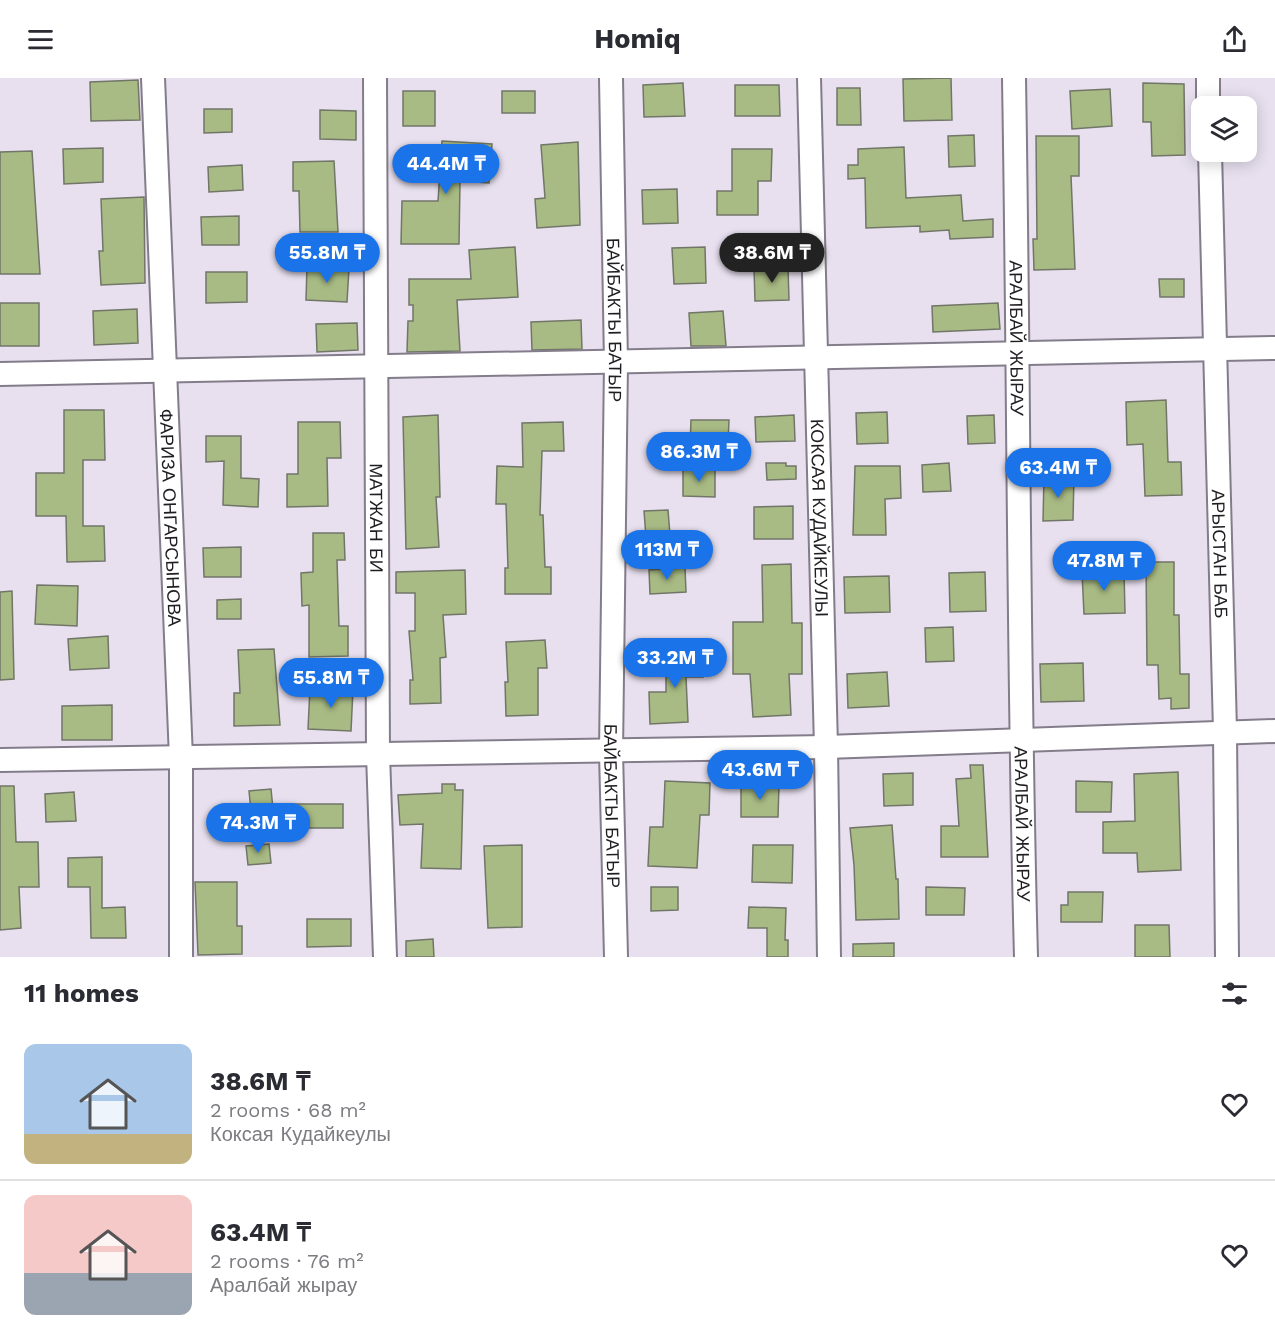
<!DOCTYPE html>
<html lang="en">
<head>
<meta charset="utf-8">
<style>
  :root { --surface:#fff; --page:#f2f2f3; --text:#2b2b33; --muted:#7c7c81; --line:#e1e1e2; --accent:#1a73e8 }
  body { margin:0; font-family:"Work Sans",sans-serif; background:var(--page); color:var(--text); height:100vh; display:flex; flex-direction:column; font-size:22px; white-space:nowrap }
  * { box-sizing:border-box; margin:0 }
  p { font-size:20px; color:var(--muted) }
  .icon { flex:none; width:33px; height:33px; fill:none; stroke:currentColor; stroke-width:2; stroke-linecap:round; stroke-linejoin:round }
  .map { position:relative; height:879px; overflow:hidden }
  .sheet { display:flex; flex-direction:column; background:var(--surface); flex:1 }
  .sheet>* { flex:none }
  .fabs { position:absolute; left:1191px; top:18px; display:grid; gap:12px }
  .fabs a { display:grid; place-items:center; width:66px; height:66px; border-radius:12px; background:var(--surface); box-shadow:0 3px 15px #0003; font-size:30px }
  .price { position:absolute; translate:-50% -51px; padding:0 14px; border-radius:21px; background:var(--accent); color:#fff; font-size:20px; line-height:39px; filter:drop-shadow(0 2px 3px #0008) }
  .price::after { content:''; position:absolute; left:50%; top:36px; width:18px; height:14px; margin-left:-9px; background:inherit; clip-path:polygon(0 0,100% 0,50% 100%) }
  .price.current { background:#222; color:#fff }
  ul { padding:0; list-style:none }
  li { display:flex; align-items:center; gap:18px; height:150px; padding:0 24px }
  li+li { border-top:2px solid var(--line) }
  li span { display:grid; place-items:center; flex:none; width:168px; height:120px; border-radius:12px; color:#555 }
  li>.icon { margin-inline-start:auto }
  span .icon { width:72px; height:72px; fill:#fffc; stroke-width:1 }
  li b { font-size:26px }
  h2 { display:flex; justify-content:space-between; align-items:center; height:72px; padding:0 24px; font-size:26px }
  header { display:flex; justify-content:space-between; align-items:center; height:78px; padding:0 24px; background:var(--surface); font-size:27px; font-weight:700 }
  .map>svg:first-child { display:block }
</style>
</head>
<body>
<header><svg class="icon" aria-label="menu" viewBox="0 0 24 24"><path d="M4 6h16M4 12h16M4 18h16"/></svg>Homiq<svg class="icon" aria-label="share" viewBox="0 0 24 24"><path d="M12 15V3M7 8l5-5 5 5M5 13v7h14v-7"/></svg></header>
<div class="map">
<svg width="1275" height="879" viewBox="0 0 1275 879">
  <rect width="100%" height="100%" fill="#e8e0ef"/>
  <g fill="#a9bb84" stroke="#717668" stroke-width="1.5">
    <polygon points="951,0 952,42 904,43 903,1"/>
    <polygon points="138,2 140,42 91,43 90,4"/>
    <polygon points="683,5 685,38 644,39 643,7"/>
    <polygon points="1143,5 1184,6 1185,77 1152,78 1151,44 1143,44"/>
    <polygon points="735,7 779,7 780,38 735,38"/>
    <polygon points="837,10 860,10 861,47 837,47"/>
    <polygon points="1110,11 1112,48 1072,51 1070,13"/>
    <rect x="403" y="13" width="32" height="35"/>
    <rect x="502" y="13" width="33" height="22"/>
    <polygon points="204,31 232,31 232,54 204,55"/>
    <polygon points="320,32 356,33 356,62 320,61"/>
    <polygon points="974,57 975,88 949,89 948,58"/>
    <polygon points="1036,58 1079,58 1079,98 1071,98 1075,191 1034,192 1033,161 1037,161"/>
    <polygon points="442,63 492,66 489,105 460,103 459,166 401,166 402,123 438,123"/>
    <polygon points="578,64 580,147 537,150 535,121 545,120 541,67"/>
    <polygon points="904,69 906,120 961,117 963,143 993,141 993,159 950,161 949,152 920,154 920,148 866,150 865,100 848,101 848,87 858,87 858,71"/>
    <polygon points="103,70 103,104 64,106 63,71"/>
    <polygon points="732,71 772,71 771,103 758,103 758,137 717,137 717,113 732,113"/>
    <polygon points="32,73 40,196 0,196 0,74"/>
    <polygon points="334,83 338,154 300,154 299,113 293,113 293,84"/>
    <polygon points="242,87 243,112 209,114 208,89"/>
    <polygon points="677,111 678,145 643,146 642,112"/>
    <polygon points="144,119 145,205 101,207 99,173 103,173 101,121"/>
    <polygon points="239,138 239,167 202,167 201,139"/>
    <polygon points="515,169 518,219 457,222 460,273 407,274 408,243 413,243 413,227 409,227 409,201 471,201 469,172"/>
    <polygon points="705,169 706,205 674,206 672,170"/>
    <polygon points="307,188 349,190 347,224 306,222"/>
    <polygon points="788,189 789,222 755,223 754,190"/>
    <polygon points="206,194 247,194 247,224 206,225"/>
    <polygon points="1159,201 1184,201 1184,219 1160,219"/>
    <rect x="0" y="225" width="39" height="43"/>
    <polygon points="998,225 1000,251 933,254 932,228"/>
    <polygon points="137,231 138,265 94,267 93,233"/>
    <polygon points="723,233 726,268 691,268 689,235"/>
    <polygon points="581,242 582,271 532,272 531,244"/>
    <polygon points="357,245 358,272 317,274 316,246"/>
    <polygon points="1166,322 1168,384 1181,384 1182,417 1145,418 1143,366 1127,367 1126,324"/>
    <polygon points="64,332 104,332 105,382 83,382 83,448 104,448 105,483 67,484 66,438 36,438 36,395 64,395"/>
    <polygon points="887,334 888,365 857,366 856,335"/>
    <polygon points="438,337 440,419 436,419 439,469 406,471 403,339"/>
    <polygon points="794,337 795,363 756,364 755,339"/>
    <polygon points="994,337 995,365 968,366 967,338"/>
    <polygon points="691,342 729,342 728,365 690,368"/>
    <polygon points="298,344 340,344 341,380 327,380 328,428 287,429 287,396 298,396"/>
    <polygon points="563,344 564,373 542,373 540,437 543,437 545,489 551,489 551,516 505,516 505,490 508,490 506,426 496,426 497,388 523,389 522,345"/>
    <polygon points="206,358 241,358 241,400 259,401 258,429 223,427 224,383 206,384"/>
    <polygon points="766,385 786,385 786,388 796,388 796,401 767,402"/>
    <polygon points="949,385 951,413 923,414 922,387"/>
    <polygon points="855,388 900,388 901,420 885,421 886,457 853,457"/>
    <polygon points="683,391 715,391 715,419 683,418"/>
    <polygon points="1074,398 1073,442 1043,443 1044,399"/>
    <polygon points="793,428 793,461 754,461 754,429"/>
    <polygon points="668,432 670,457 646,459 644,433"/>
    <polygon points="313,455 344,455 345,482 337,482 339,548 348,548 348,578 309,579 309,527 302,528 301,495 313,494"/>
    <polygon points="241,469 241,499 204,499 203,470"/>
    <polygon points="1146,484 1174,484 1174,537 1179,537 1180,596 1189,596 1189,630 1171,631 1171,620 1159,621 1158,587 1147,587"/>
    <polygon points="791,486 792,545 802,545 802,596 789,596 791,637 753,639 750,596 733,596 733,544 763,544 762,487"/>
    <polygon points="685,490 686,514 650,516 649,492"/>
    <polygon points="465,492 466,536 443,537 446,579 440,580 441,625 410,626 410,602 413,602 409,553 415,553 415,515 396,515 396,494"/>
    <polygon points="1124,493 1125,535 1084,536 1082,494"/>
    <polygon points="985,494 986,533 950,534 949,495"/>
    <polygon points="889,498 890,534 845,535 844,499"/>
    <polygon points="37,507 78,508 77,548 35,546"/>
    <polygon points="12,513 14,601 0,602 0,514"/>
    <polygon points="241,521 241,541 217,541 217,522"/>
    <polygon points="953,549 954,583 926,584 925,550"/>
    <polygon points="108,558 109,590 70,592 68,561"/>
    <polygon points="545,562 547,590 538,590 538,637 506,638 505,604 508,604 506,564"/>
    <polygon points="274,571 280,647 234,648 234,615 240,615 238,572"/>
    <polygon points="666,575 703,575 703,599 686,599 688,644 650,646 649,614 666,614"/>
    <polygon points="1083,585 1084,623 1041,624 1040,586"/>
    <polygon points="887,594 889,628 848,630 847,596"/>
    <polygon points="310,610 353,611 351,653 308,651"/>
    <polygon points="112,627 112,662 62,662 62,628"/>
    <polygon points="970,687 983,687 988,779 941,779 941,748 959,748 956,701 971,700"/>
    <polygon points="1178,694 1181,792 1138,794 1137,775 1103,775 1103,744 1135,743 1134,696"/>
    <polygon points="913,695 913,727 884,728 883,696"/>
    <polygon points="665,703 710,705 709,737 700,737 697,790 648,788 650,749 663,749"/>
    <polygon points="1076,703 1112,704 1111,734 1076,734"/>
    <polygon points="442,706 455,706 455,712 463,712 461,791 421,790 423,746 400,747 398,717 442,715"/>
    <polygon points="741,707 779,707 778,739 741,739"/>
    <polygon points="0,708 14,708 16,764 38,764 39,809 19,809 21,850 0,852"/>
    <polygon points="271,711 273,731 251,733 249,713"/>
    <polygon points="74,714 76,743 46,744 45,716"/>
    <rect x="286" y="726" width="57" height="24"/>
    <polygon points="892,747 896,801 898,801 899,841 856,842 854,787 850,750"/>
    <polygon points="269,766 271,785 248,787 246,768"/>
    <polygon points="522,767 522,849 488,850 484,768"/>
    <polygon points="753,767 793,767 792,805 752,804"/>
    <polygon points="102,779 102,830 125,829 126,860 91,860 90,809 68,809 68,780"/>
    <polygon points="195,804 237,804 237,848 242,848 242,876 198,877"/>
    <polygon points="651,809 678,809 678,832 651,833"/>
    <polygon points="926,809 965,810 964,837 926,837"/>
    <polygon points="1068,814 1103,814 1102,844 1061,844 1061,827 1068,827"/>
    <polygon points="749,829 786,830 785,862 788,862 788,879 767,879 767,850 748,850"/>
    <polygon points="307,841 351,841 351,868 307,869"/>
    <polygon points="1135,847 1169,847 1170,879 1135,879"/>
    <polygon points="433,861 434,879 406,879 406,863"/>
    <polygon points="894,865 894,879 853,879 853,866"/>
  </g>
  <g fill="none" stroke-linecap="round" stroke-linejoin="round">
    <defs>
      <g id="minor">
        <path id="s1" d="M153,0l28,680v199"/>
        <path id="s2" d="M375,0l3,676 7,203"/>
        <path id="s3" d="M611,0l5,285 -5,389 5,205"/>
        <path id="s4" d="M809,0l17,669 3,210"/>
        <path id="s5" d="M1014,0c5,293 4,586 12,879"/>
        <polyline points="1208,0 1208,28"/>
        <path id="s6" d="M1210,74l15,579 2,226"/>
        <polyline points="0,296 1275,270"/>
        <polyline points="0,682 826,669 1275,653"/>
      </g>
    </defs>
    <use href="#minor" stroke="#837c8a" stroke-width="26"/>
    <use href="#minor" stroke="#fff" stroke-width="22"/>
  </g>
  <g text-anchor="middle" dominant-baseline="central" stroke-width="4.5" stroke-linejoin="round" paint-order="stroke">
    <g font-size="18" fill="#201d22" stroke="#e8e0ef">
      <text stroke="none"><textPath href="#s3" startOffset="242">БАЙБАКТЫ БАТЫР</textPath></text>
      <text stroke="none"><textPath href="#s5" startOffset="260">АРАЛБАЙ ЖЫРАУ</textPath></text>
      <text stroke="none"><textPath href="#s1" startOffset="440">ФАРИЗА ОНГАРСЫНОВА</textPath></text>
      <text stroke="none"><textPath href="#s4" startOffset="440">КОКСАЯ КУДАЙКЕУЛЫ</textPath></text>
      <text stroke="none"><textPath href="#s2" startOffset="440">МАТЖАН БИ</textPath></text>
      <text stroke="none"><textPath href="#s6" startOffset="402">АРЫСТАН БАБ</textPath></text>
      <text stroke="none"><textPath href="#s3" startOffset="728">БАЙБАКТЫ БАТЫР</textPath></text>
      <text stroke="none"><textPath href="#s5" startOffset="746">АРАЛБАЙ ЖЫРАУ</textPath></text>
    </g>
  </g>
</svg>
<div class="fabs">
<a><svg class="icon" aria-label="layers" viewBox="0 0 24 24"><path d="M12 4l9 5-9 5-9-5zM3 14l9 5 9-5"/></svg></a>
</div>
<b class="price" style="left:446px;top:117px">44.4M ₸</b>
<b class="price" style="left:327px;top:206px">55.8M ₸</b>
<b class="price current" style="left:772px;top:206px">38.6M ₸</b>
<b class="price" style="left:699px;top:405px">86.3M ₸</b>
<b class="price" style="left:1058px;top:421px">63.4M ₸</b>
<b class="price" style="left:667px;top:503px">113M ₸</b>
<b class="price" style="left:1104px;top:514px">47.8M ₸</b>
<b class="price" style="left:675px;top:611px">33.2M ₸</b>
<b class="price" style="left:331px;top:631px">55.8M ₸</b>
<b class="price" style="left:760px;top:723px">43.6M ₸</b>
<b class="price" style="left:258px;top:776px">74.3M ₸</b>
</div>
<section class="sheet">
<h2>11 homes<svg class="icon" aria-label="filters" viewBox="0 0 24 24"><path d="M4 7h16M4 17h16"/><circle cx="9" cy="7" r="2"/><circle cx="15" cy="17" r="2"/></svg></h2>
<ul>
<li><span style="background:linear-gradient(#a9c7e8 75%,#c2b280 0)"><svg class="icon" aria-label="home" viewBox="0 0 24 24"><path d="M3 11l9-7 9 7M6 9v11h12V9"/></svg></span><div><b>38.6M ₸</b><p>2 rooms · 68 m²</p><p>Коксая Кудайкеулы</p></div><svg class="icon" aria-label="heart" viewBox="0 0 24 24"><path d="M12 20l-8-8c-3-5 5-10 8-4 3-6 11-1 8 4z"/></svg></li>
<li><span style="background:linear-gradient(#f6c9c9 65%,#9aa5b1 0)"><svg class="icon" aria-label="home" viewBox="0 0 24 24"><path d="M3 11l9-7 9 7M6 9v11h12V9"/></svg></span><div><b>63.4M ₸</b><p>2 rooms · 76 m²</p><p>Аралбай жырау</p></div><svg class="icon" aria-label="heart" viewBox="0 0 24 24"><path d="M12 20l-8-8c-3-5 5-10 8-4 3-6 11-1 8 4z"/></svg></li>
</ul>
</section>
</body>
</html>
